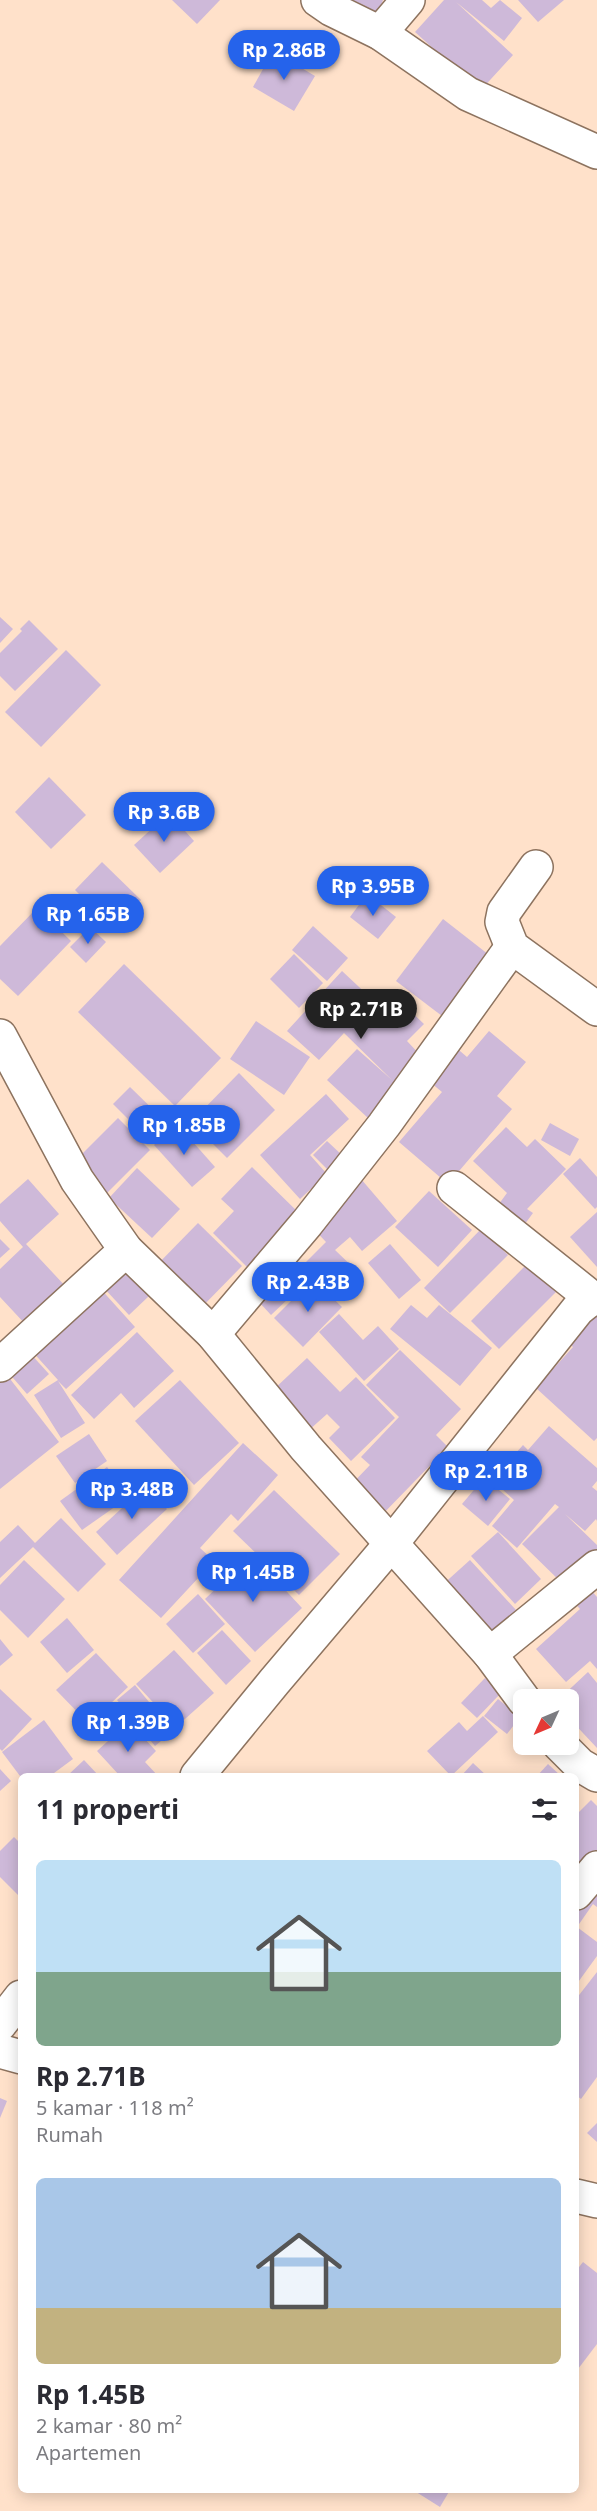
<!DOCTYPE html>
<html lang="id">
<head>
<meta charset="utf-8">
<style>
  :root { --surface:#fff; --page:#f2f2f3; --text:#2b2b33; --muted:#7c7c81; --accent:#2563eb }
  body { margin:0; font-family:"Noto Sans",sans-serif; background:var(--page); color:var(--text); height:100vh; display:flex; flex-direction:column; font-size:22px; white-space:nowrap }
  * { box-sizing:border-box; margin:0 }
  p { font-size:20px; color:var(--muted) }
  .icon { flex:none; width:33px; height:33px; fill:none; stroke:currentColor; stroke-width:2; stroke-linecap:round; stroke-linejoin:round }
  .map { position:relative; flex:1; overflow:hidden }
  .sheet { position:absolute; left:18px; top:1773px; width:561px; height:720px; display:flex; flex-direction:column; background:var(--surface); border-radius:9px; box-shadow:0 3px 15px #0003 }
  .sheet>* { flex:none }
  .needle { width:39px; rotate:226deg }
  .tools { position:absolute; left:513px; top:1689px; display:grid; gap:12px }
  .tools a { display:grid; place-items:center; width:66px; height:66px; border-radius:9px; background:var(--surface); box-shadow:0 3px 15px #0003; font-size:30px }
  .price { position:absolute; translate:-50% -51px; padding:0 14px; border-radius:21px; background:var(--accent); color:#fff; font-size:20px; line-height:39px; filter:drop-shadow(0 2px 3px #0008) }
  .price::after { content:''; position:absolute; left:50%; top:36px; width:18px; height:14px; margin-left:-9px; background:inherit; clip-path:polygon(0 0,100% 0,50% 100%) }
  .price.current { background:#222; color:#fff }
  ul { padding:0; list-style:none }
  li { display:grid; align-content:center; gap:12px; height:318px; padding:0 18px }
  li span { display:grid; place-items:center; height:186px; border-radius:9px; color:#555 }
  li>.icon { margin-inline-start:auto }
  span .icon { width:108px; height:108px; fill:#fffc; stroke-width:1 }
  li b { font-size:26px }
  h2 { display:flex; justify-content:space-between; align-items:center; height:72px; padding:0 18px; font-size:26px }
  .map>svg:first-child { display:block }
</style>
</head>
<body>
<div class="map">
<svg width="597" height="2511" viewBox="0 0 597 2511">
  <rect width="100%" height="100%" fill="#ffe1ca"/>
  <g fill="#ceb9d9">
    <polygon points="172,0 220,0 197,24"/>
    <polygon points="345,0 383,0 378,13"/>
    <polygon points="444,0 482,0 491,8 500,0 522,18 504,41 456,2 513,55 480,91 415,32"/>
    <polygon points="518,0 564,0 538,22"/>
    <polygon points="273,51 315,76 294,111 253,87"/>
    <polygon points="0,617 13,629 0,643"/>
    <polygon points="29,620 58,649 15,691 0,676 0,653 22,631 20,629"/>
    <polygon points="66,650 101,685 41,747 5,712"/>
    <polygon points="49,777 86,815 51,849 15,812"/>
    <polygon points="169,813 194,841 160,873 134,845"/>
    <polygon points="102,862 141,900 113,928 75,890"/>
    <polygon points="367,894 396,917 378,939 350,917"/>
    <polygon points="37,908 71,941 18,996 0,979 0,946"/>
    <polygon points="443,919 493,958 446,1019 396,981"/>
    <polygon points="313,926 348,958 327,981 292,950"/>
    <polygon points="90,927 106,942 86,963 70,947"/>
    <polygon points="294,954 323,983 299,1008 270,979"/>
    <polygon points="124,964 221,1058 175,1106 78,1012"/>
    <polygon points="342,971 374,1001 361,1015 387,989 424,1024 407,1041 422,1057 368,1118 327,1080 357,1049 392,1080 344,1033 319,1060 287,1031"/>
    <polygon points="256,1021 310,1057 284,1095 230,1059"/>
    <polygon points="489,1031 526,1062 497,1096 512,1109 448,1184 399,1142 442,1092 425,1078 453,1045 467,1057"/>
    <polygon points="239,1073 275,1110 227,1158 191,1122"/>
    <polygon points="130,1087 169,1125 152,1143 113,1104"/>
    <polygon points="326,1094 349,1119 310,1155 327,1174 300,1199 260,1155"/>
    <polygon points="118,1118 150,1150 107,1193 75,1161"/>
    <polygon points="550,1123 579,1139 570,1156 541,1140"/>
    <polygon points="177,1124 215,1167 192,1187 154,1145"/>
    <polygon points="506,1127 527,1147 535,1139 566,1169 527,1209 533,1213 519,1232 493,1212 507,1193 473,1161"/>
    <polygon points="327,1141 344,1157 330,1172 313,1155"/>
    <polygon points="580,1158 597,1177 597,1207 595,1209 563,1174"/>
    <polygon points="252,1167 302,1216 250,1270 213,1233 234,1211 221,1199"/>
    <polygon points="137,1168 180,1209 152,1238 109,1198"/>
    <polygon points="28,1179 59,1214 26,1244 67,1288 27,1326 0,1297 0,1269 23,1247 0,1221 0,1204"/>
    <polygon points="361,1179 397,1221 362,1251 350,1237 335,1250 359,1273 336,1297 303,1265 326,1242 309,1224"/>
    <polygon points="429,1191 472,1230 438,1267 395,1227"/>
    <polygon points="597,1212 597,1267 570,1237"/>
    <polygon points="198,1223 242,1266 197,1312 152,1270"/>
    <polygon points="481,1229 508,1255 450,1313 424,1288"/>
    <polygon points="0,1239 10,1249 0,1258"/>
    <polygon points="390,1244 421,1280 399,1299 368,1263"/>
    <polygon points="527,1264 556,1292 499,1349 471,1321"/>
    <polygon points="296,1267 308,1280 271,1315 259,1302"/>
    <polygon points="123,1268 149,1296 129,1315 103,1287"/>
    <polygon points="313,1279 342,1307 303,1347 274,1318"/>
    <polygon points="98,1286 135,1327 66,1389 58,1381 85,1423 61,1438 34,1395 58,1380 30,1349"/>
    <polygon points="411,1305 427,1318 439,1305 492,1348 460,1386 390,1329"/>
    <polygon points="597,1308 597,1438 594,1441 536,1388 573,1347 564,1339"/>
    <polygon points="339,1314 363,1340 378,1326 399,1349 364,1381 319,1332"/>
    <polygon points="137,1332 174,1371 134,1408 121,1393 94,1419 71,1395"/>
    <polygon points="400,1350 461,1409 436,1435 448,1447 378,1519 347,1489 370,1465 361,1457 399,1417 366,1385"/>
    <polygon points="29,1352 49,1374 27,1394 7,1371"/>
    <polygon points="307,1358 340,1392 356,1377 395,1418 351,1461 329,1438 340,1427 327,1414 308,1431 271,1392"/>
    <polygon points="7,1375 59,1442 0,1489 0,1380"/>
    <polygon points="180,1380 239,1443 194,1485 135,1421"/>
    <polygon points="549,1426 597,1468 597,1481 592,1487 597,1491 597,1521 596,1519 585,1531 565,1514 597,1545 597,1555 566,1587 522,1544 559,1507 555,1504 517,1548 492,1526 514,1500 492,1480 523,1445 528,1450"/>
    <polygon points="89,1434 107,1461 75,1483 56,1456"/>
    <polygon points="243,1443 278,1475 238,1521 231,1514 200,1548 214,1561 161,1618 119,1580"/>
    <polygon points="107,1467 129,1497 82,1530 60,1501"/>
    <polygon points="484,1478 510,1499 488,1526 462,1504"/>
    <polygon points="146,1486 167,1509 117,1555 96,1532"/>
    <polygon points="274,1490 340,1554 299,1595 233,1531"/>
    <polygon points="61,1518 106,1564 78,1592 33,1547 0,1578 0,1542 18,1525 35,1543"/>
    <polygon points="498,1532 541,1579 515,1604 471,1556"/>
    <polygon points="252,1554 302,1608 255,1652 205,1599"/>
    <polygon points="24,1560 65,1599 28,1638 0,1610 0,1585"/>
    <polygon points="470,1560 516,1610 486,1637 440,1587"/>
    <polygon points="583,1581 597,1597 597,1669 590,1661 566,1682 536,1649 580,1609 567,1595"/>
    <polygon points="198,1594 225,1624 193,1653 166,1624"/>
    <polygon points="67,1618 94,1650 67,1673 40,1642"/>
    <polygon points="222,1630 251,1661 226,1685 197,1653"/>
    <polygon points="0,1639 13,1655 0,1666"/>
    <polygon points="174,1650 214,1693 176,1727 136,1684"/>
    <polygon points="96,1653 128,1687 89,1724 56,1690"/>
    <polygon points="588,1672 597,1683 597,1748 568,1717 568,1700 558,1700"/>
    <polygon points="485,1678 501,1693 477,1718 461,1703"/>
    <polygon points="135,1685 173,1731 155,1746 117,1700"/>
    <polygon points="0,1689 32,1719 2,1751 0,1749"/>
    <polygon points="498,1699 520,1717 507,1734 484,1716"/>
    <polygon points="483,1716 498,1732 451,1776 427,1751 459,1722 467,1731"/>
    <polygon points="44,1720 73,1759 50,1776 20,1776 2,1752"/>
    <polygon points="129,1722 156,1751 145,1762 158,1776 120,1776 97,1751"/>
    <polygon points="84,1760 99,1776 67,1776"/>
    <polygon points="473,1763 487,1776 461,1776"/>
    <polygon points="548,1764 561,1776 537,1776"/>
    <polygon points="0,1769 11,1781 0,1791"/>
    <polygon points="591,1800 597,1806 597,1857 576,1878 576,1815"/>
    <polygon points="14,1837 21,1844 21,1898 0,1877 0,1851"/>
    <polygon points="597,1875 597,1907 593,1904 577,1927 597,1942 597,1956 576,1985 576,1904"/>
    <polygon points="597,1972 597,2077 581,2099 576,2095 576,1999"/>
    <polygon points="0,2098 7,2101 0,2118"/>
    <polygon points="597,2123 597,2142 587,2133"/>
    <polygon points="583,2262 597,2273 597,2344 578,2369 576,2271"/>
    <polygon points="413,2490 450,2490 440,2507"/>
  </g>
  <g fill="none" stroke-linecap="round" stroke-linejoin="round">
    <defs>
      <g id="minor">
        <polyline points="318,0 331,9 380,33 468,94 597,152"/>
        <polyline points="380,33 408,0"/>
        <polyline points="536,867 504,912 502,922 512,947 597,1009"/>
        <polyline points="0,1036 77,1180 126,1250 213,1334 306,1448 490,1654 524,1700"/>
        <polyline points="454,1188 592,1298"/>
        <polyline points="213,1334 307,1223 384,1125 512,947"/>
        <polyline points="0,1365 126,1250"/>
        <polyline points="490,1654 597,1567"/>
        <polyline points="559,1744 580,1765 597,1775"/>
        <polyline points="197,1776 274,1682 391,1544 578,1309 592,1298 597,1299"/>
        <polyline points="576,1893 597,1868"/>
        <polyline points="0,2024 21,1997"/>
        <polyline points="0,2051 21,2057"/>
        <polyline points="576,2196 597,2201"/>
      </g>
    </defs>
    <use href="#minor" stroke="#8d735f" stroke-width="36"/>
    <use href="#minor" stroke="#fff" stroke-width="33"/>
  </g>
</svg>
<div class="tools">
<a><svg class="needle" viewBox="-14 -14 28 28"><path d="M0-13l5 13h-10z" fill="#e53935"/><path d="M0 13l5-13h-10z" fill="#7c7c81"/></svg></a>
</div>
<b class="price" style="left:284px;top:81px">Rp 2.86B</b>
<b class="price" style="left:164px;top:843px">Rp 3.6B</b>
<b class="price" style="left:373px;top:917px">Rp 3.95B</b>
<b class="price" style="left:88px;top:945px">Rp 1.65B</b>
<b class="price current" style="left:361px;top:1040px">Rp 2.71B</b>
<b class="price" style="left:184px;top:1156px">Rp 1.85B</b>
<b class="price" style="left:308px;top:1313px">Rp 2.43B</b>
<b class="price" style="left:486px;top:1502px">Rp 2.11B</b>
<b class="price" style="left:132px;top:1520px">Rp 3.48B</b>
<b class="price" style="left:253px;top:1603px">Rp 1.45B</b>
<b class="price" style="left:128px;top:1753px">Rp 1.39B</b>
<section class="sheet">
<h2>11 properti<svg class="icon" aria-label="filters" viewBox="0 0 24 24"><path d="M4 7h16M4 17h16"/><circle cx="9" cy="7" r="2"/><circle cx="15" cy="17" r="2"/></svg></h2>
<ul>
<li><span style="background:linear-gradient(#bfe0f5 60%,#7fa58c 0)"><svg class="icon" aria-label="home" viewBox="0 0 24 24"><path d="M3 11l9-7 9 7M6 9v11h12V9"/></svg></span><div><b>Rp 2.71B</b><p>5 kamar · 118 m²</p><p>Rumah</p></div></li>
<li><span style="background:linear-gradient(#a9c7e8 70%,#c2b280 0)"><svg class="icon" aria-label="home" viewBox="0 0 24 24"><path d="M3 11l9-7 9 7M6 9v11h12V9"/></svg></span><div><b>Rp 1.45B</b><p>2 kamar · 80 m²</p><p>Apartemen</p></div></li>
</ul>
</section>
</div>
</body>
</html>
